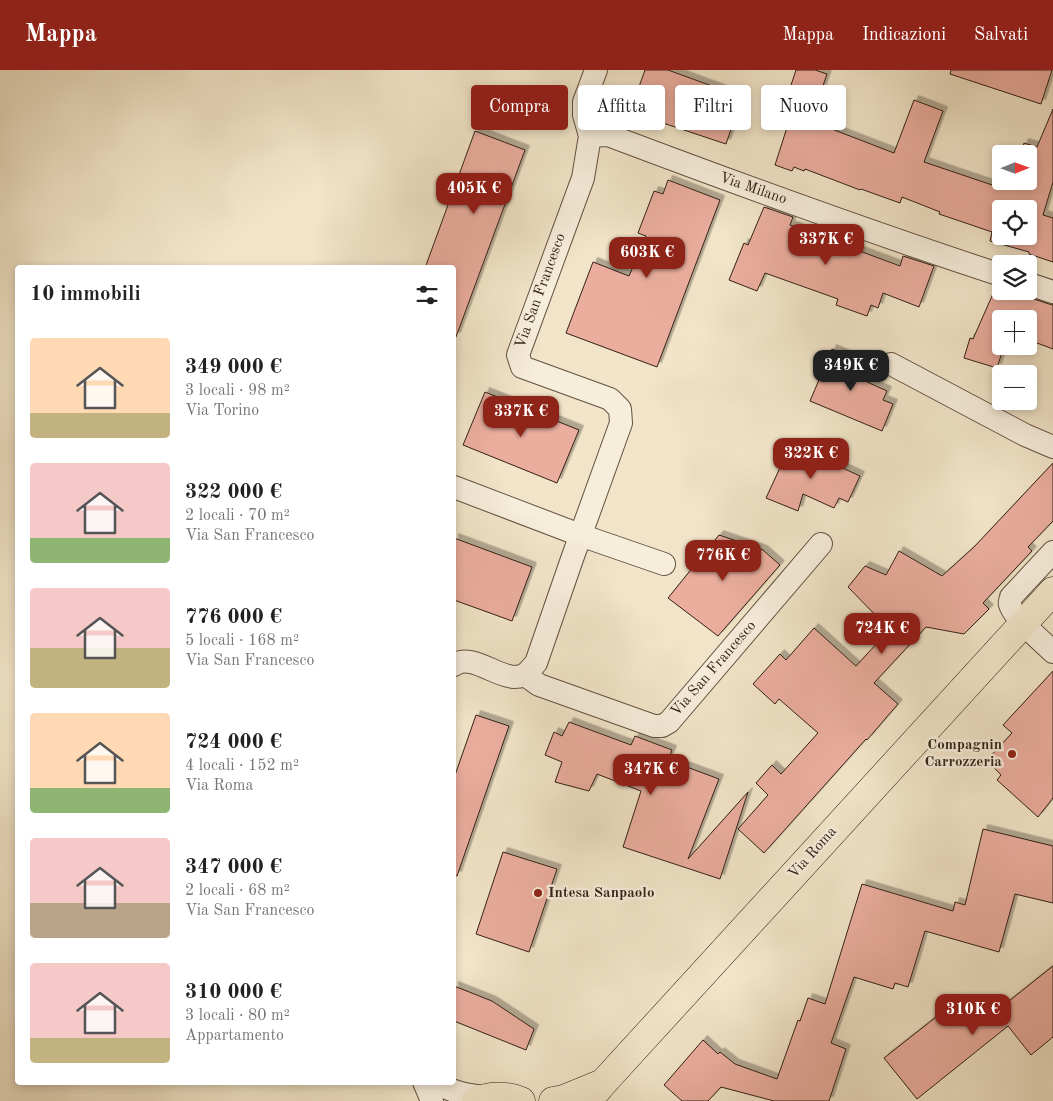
<!DOCTYPE html>
<html lang="it">
<head>
<meta charset="utf-8">
<style>
  :root { --surface:#fff; --page:#f2f2f2; --text:#222; --muted:#767676; --accent:#8f2418 }
  body { margin:0; font-family:"Old Standard TT",serif; background:var(--page); color:var(--text); height:100vh; display:flex; flex-direction:column; font-size:19px; white-space:nowrap }
  * { box-sizing:border-box; margin:0 }
  p { font-size:16px; color:var(--muted) }
  .icon { flex:none; width:28px; height:28px; fill:none; stroke:currentColor; stroke-width:2; stroke-linecap:round; stroke-linejoin:round }
  .map { position:relative; flex:1; overflow:hidden }
  .drawer { position:absolute; left:15px; top:195px; width:441px; height:820px; display:flex; flex-direction:column; background:var(--surface); border-radius:5px; box-shadow:0 2px 8px #0003 }
  .drawer>* { flex:none }
  .top-card { position:absolute; left:471px; top:15px; width:475px; height:45px; display:flex; gap:10px }
  .needle { width:32px; rotate:89deg }
  .tools { position:absolute; left:992px; top:75px; display:grid; gap:10px }
  .tools a { display:grid; place-items:center; width:45px; height:45px; border-radius:5px; background:var(--surface); box-shadow:0 2px 8px #0003; font-size:25px }
  .price { position:absolute; translate:-50% -42px; padding:0 11px; border-radius:10px; background:var(--accent); color:#fff; font-size:16px; line-height:32px; filter:drop-shadow(0 1px 2px #0008) }
  .price::after { content:''; position:absolute; left:50%; top:30px; width:15px; height:11px; margin-left:-8px; background:inherit; clip-path:polygon(0 0,100% 0,50% 100%) }
  .price.active { background:#222; color:#fff }
  ul { padding:0; list-style:none }
  li { display:flex; align-items:center; gap:15px; height:125px; padding:0 15px }
  li span { display:grid; place-items:center; flex:none; width:140px; height:100px; border-radius:5px; color:#555 }
  li>.icon { margin-inline-start:auto }
  span .icon { width:60px; height:60px; fill:#fffc; stroke-width:1 }
  li b { font-size:21px }
  h2 { display:flex; justify-content:space-between; align-items:center; height:60px; padding:0 15px; font-size:21px }
  .pill { padding:0 18px; border-radius:5px; background:var(--surface); box-shadow:0 2px 8px #0003; font-size:18px; line-height:45px }
  .pill.active { background:var(--accent); color:#fff }
  header { display:flex; align-items:center; gap:30px; box-sizing:border-box; height:70px; padding:0 25px; background:var(--accent); color:#fff }
  header strong { font-size:24px }
  nav { display:flex; gap:28px; margin-inline-start:auto; font-size:18px }
  .map>svg:first-child { display:block }
</style>
</head>
<body>
<header>
<strong>Mappa</strong>
<nav><a>Mappa</a><a>Indicazioni</a><a>Salvati</a></nav>
</header>
<div class="map">
<svg width="1053" height="1031" viewBox="0 0 1053 1031">
  <defs>
    <filter id="shadow"><feDropShadow dx="4.5" dy="-4.5" stdDeviation="0" flood-color="#0004"/></filter>
  </defs>
  <rect width="100%" height="100%" fill="#f1e4c8"/>
  <filter id="stains"><feTurbulence type="fractalNoise" baseFrequency=".004" numOctaves="4"/><feColorMatrix values="0 0 0 0 .2 0 0 0 0 .09 0 0 0 0 .02 0 0 0 .5 -.17"/></filter>
  <radialGradient id="worn" r=".72"><stop offset=".6" stop-color="#630" stop-opacity="0"/><stop offset="1" stop-color="#630" stop-opacity=".3"/></radialGradient>
  <g fill="#eaad9e" stroke="#322016" fill-rule="evenodd" filter="url(#shadow)">
    <polygon points="645,0 668,0 742,27 726,74 630,42"/>
    <path d="M796,0h19l12,4 -16,47 83,32 20,-53 29,11 -19,51 80,27 3,-8h22v-27h-9l4,-11 13,4 16,-38v73l-10,33 10,3v44l-24,-8v-2l-39,-11 2,-9 -53,-18 1,-2 -38,-15 -2,6 -39,-14 -1,1 -55,-21 -1,2 -10,-4 -2,4 -17,-6 16,-50 -9,-3zM1001,139h28v27h-28z"/>
    <polygon points="951,0 1052,0 1041,34 950,4"/>
    <polygon points="475,61 525,80 456,267 454,266 454,198 425,198"/>
    <polygon points="668,110 720,130 657,297 566,263 593,192 629,206 646,166 638,163 654,121 663,124"/>
    <polygon points="764,137 793,147 790,155 900,196 903,186 934,196 919,237 883,223 878,238 871,235 867,246 836,235 838,229 765,203 757,221 729,210 744,173 748,175"/>
    <polygon points="996,217 1001,218 1001,221 1018,221 1025,226 1049,234 1053,235 1053,279 1029,270 1029,249 1001,249 1001,276 1004,276 997,298 964,288 970,268 973,269"/>
    <polygon points="832,279 864,293 856,307 887,321 883,330 893,334 882,361 810,331"/>
    <polygon points="485,322 579,360 557,413 463,375"/>
    <polygon points="791,374 860,406 848,432 839,428 834,438 803,424 798,441 766,428"/>
    <polygon points="1053,393 1053,451 1028,477 1032,481 983,533 989,539 964,564 926,557 874,613 898,634 867,670 866,669 764,783 738,759 768,725 756,713 772,695 781,704 818,663 779,629 775,634 753,614 780,584 786,590 814,558 856,596 880,570 875,565 885,555 848,517 865,496 886,505 899,481 942,506 974,477"/>
    <polygon points="719,465 763,480 780,495 718,566 668,528"/>
    <polygon points="454,468 532,497 512,551 454,530"/>
    <polygon points="1053,601 1053,728 1038,747 997,710 1001,705 987,690 1012,663 1003,655"/>
    <polygon points="476,645 509,656 457,806 454,805 454,708"/>
    <polygon points="569,652 631,675 635,666 672,680 668,690 719,709 688,789 748,722 720,809 623,777 641,721 597,704 589,721 555,712 562,692 545,685 554,662 562,666"/>
    <polygon points="983,759 1053,776 1053,833 1015,824 999,882 925,861 908,917 895,913 893,919 854,907 831,973 846,979 829,1031 774,1031 721,1017 708,1031 682,1031 664,1015 703,970 718,984 720,982 735,994 777,1009 798,950 800,951 808,928 825,934 862,814 953,841 955,832 965,835"/>
    <polygon points="503,782 557,799 529,882 476,864"/>
    <polygon points="1053,896 1053,967 1031,985 1008,956 917,1029 884,988 959,929 979,955"/>
    <polygon points="454,916 492,931 534,959 526,980 454,951"/>
  </g>
  <g fill="none" stroke-linecap="round" stroke-linejoin="round">
    <defs>
      <g id="street">
        <path d="M590,66l18,-1c130,49 261,97 393,140"/>
        <polyline points="1029,214 1053,222"/>
        <polyline points="891,294 1025,365 1053,377"/>
        <polyline points="454,417 580,465 664,494"/>
        <path d="M1053,482l-42,45c0,1 -2,6 -1,7 1,11 34,39 43,48"/>
        <path d="M454,595c17,-12 41,11 60,12 3,0 8,-1 11,-2l11,-12 36,-104 49,-136 -1,-14 -10,-10 -88,-32 -4,-12 65,-177 7,-42 -6,-21v-13l12,-32"/>
        <polyline points="525,605 539,615 654,656 662,656 669,652 821,474"/>
        <polyline points="424,1012 432,1031"/>
        <path d="M435,1012c16,10 32,13 50,15"/>
      </g>
      <g id="primary">
        <path d="M476,1031c15,-6 30,-6 45,0"/>
        <polyline points="553,1031 564,1029 603,1013"/>
        <polyline points="588,1031 603,1013 1053,521"/>
      </g>
    </defs>
    <use href="#street" stroke="#625142" stroke-width="24"/>
    <use href="#primary" stroke="#322016" stroke-width="29"/>
    <use href="#street" stroke="#f6eddb" stroke-width="22"/>
    <use href="#primary" stroke="#f1e4c8" stroke-width="28"/>
  </g>
  <g fill="#8f2418" stroke="#f6eddb" stroke-width="2">
    <circle cx="1012" cy="684" r="5"/>
    <circle cx="538" cy="823" r="5"/>
  </g>
  <g text-anchor="middle" dominant-baseline="central" stroke-width="5" stroke-linejoin="round" paint-order="stroke">
    <g font-size="15" fill="#322016" stroke="#f6eddb">
      <text transform="translate(753 119) rotate(19)">Via Milano</text>
      <text transform="translate(541 221) rotate(-70)">Via San Francesco</text>
      <text transform="translate(714 599) rotate(-49)">Via San Francesco</text>
      <text transform="translate(813 783) rotate(-48)">Via Roma</text>
    </g>
    <g font-size="15" font-weight="bold" fill="#322016" stroke="#f6eddb" text-anchor="end">
      <text x="1002" y="675">Compagnin<tspan x="1002" dy="17">Carrozzeria</tspan></text>
      <text x="548" y="823" text-anchor="start">Intesa Sanpaolo</text>
    </g>
  </g>
  <rect width="100%" height="100%" filter="url(#stains)"/>
  <rect width="100%" height="100%" fill="url(#worn)"/>
</svg>
<div class="tools">
<a><svg class="needle" viewBox="-14 -14 28 28"><path d="M0-13l5 13h-10z" fill="#e53935"/><path d="M0 13l5-13h-10z" fill="#767676"/></svg></a>
<a><svg class="icon" aria-label="locate" viewBox="0 0 24 24"><circle cx="12" cy="12" r="6"/><path d="M12 2v4M12 18v4M2 12h4M18 12h4"/></svg></a>
<a><svg class="icon" aria-label="layers" viewBox="0 0 24 24"><path d="M12 4l9 5-9 5-9-5zM3 14l9 5 9-5"/></svg></a>
<a>+</a>
<a>−</a>
</div>
<b class="price" style="left:474px;top:145px">405K €</b>
<b class="price" style="left:826px;top:196px">337K €</b>
<b class="price" style="left:647px;top:209px">603K €</b>
<b class="price active" style="left:851px;top:322px">349K €</b>
<b class="price" style="left:521px;top:368px">337K €</b>
<b class="price" style="left:811px;top:410px">322K €</b>
<b class="price" style="left:723px;top:512px">776K €</b>
<b class="price" style="left:882px;top:585px">724K €</b>
<b class="price" style="left:651px;top:726px">347K €</b>
<b class="price" style="left:973px;top:966px">310K €</b>
<div class="top-card">
<a class="pill active">Compra</a>
<a class="pill">Affitta</a>
<a class="pill">Filtri</a>
<a class="pill">Nuovo</a>
</div>
<section class="drawer">
<h2>10 immobili<svg class="icon" aria-label="filters" viewBox="0 0 24 24"><path d="M4 7h16M4 17h16"/><circle cx="9" cy="7" r="2"/><circle cx="15" cy="17" r="2"/></svg></h2>
<ul>
<li><span style="background:linear-gradient(#ffd9b3 75%,#c2b280 0)"><svg class="icon" aria-label="home" viewBox="0 0 24 24"><path d="M3 11l9-7 9 7M6 9v11h12V9"/></svg></span><div><b>349 000 €</b><p>3 locali · 98 m²</p><p>Via Torino</p></div></li>
<li><span style="background:linear-gradient(#f6c9c9 75%,#8fb573 0)"><svg class="icon" aria-label="home" viewBox="0 0 24 24"><path d="M3 11l9-7 9 7M6 9v11h12V9"/></svg></span><div><b>322 000 €</b><p>2 locali · 70 m²</p><p>Via San Francesco</p></div></li>
<li><span style="background:linear-gradient(#f6c9c9 60%,#c2b280 0)"><svg class="icon" aria-label="home" viewBox="0 0 24 24"><path d="M3 11l9-7 9 7M6 9v11h12V9"/></svg></span><div><b>776 000 €</b><p>5 locali · 168 m²</p><p>Via San Francesco</p></div></li>
<li><span style="background:linear-gradient(#ffd9b3 75%,#8fb573 0)"><svg class="icon" aria-label="home" viewBox="0 0 24 24"><path d="M3 11l9-7 9 7M6 9v11h12V9"/></svg></span><div><b>724 000 €</b><p>4 locali · 152 m²</p><p>Via Roma</p></div></li>
<li><span style="background:linear-gradient(#f6c9c9 65%,#b9a48a 0)"><svg class="icon" aria-label="home" viewBox="0 0 24 24"><path d="M3 11l9-7 9 7M6 9v11h12V9"/></svg></span><div><b>347 000 €</b><p>2 locali · 68 m²</p><p>Via San Francesco</p></div></li>
<li><span style="background:linear-gradient(#f6c9c9 75%,#c2b280 0)"><svg class="icon" aria-label="home" viewBox="0 0 24 24"><path d="M3 11l9-7 9 7M6 9v11h12V9"/></svg></span><div><b>310 000 €</b><p>3 locali · 80 m²</p><p>Appartamento</p></div></li>
</ul>
</section>
</div>
</body>
</html>
